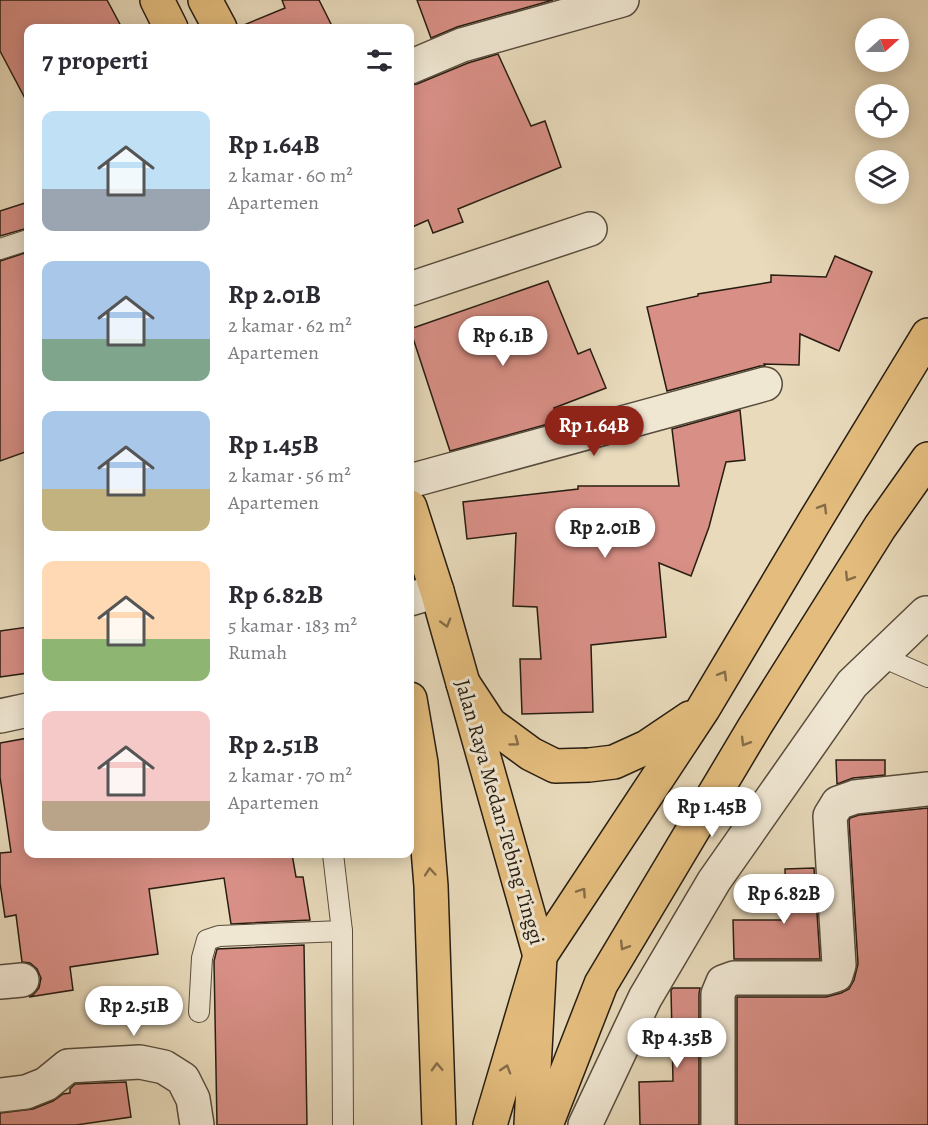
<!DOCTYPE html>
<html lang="id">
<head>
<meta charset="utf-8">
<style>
  :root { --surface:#fff; --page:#f7f7f7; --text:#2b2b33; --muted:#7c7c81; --accent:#8f2418 }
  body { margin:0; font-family:Alegreya,serif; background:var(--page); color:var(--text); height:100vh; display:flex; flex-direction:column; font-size:22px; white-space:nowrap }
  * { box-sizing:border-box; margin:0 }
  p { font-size:20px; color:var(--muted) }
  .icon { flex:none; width:33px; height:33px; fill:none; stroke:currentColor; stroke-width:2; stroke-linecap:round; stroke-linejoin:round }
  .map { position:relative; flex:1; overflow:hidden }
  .details { position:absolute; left:24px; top:24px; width:390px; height:834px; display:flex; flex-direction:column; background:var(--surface); border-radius:12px; box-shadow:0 3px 15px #0003 }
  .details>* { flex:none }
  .needle { width:39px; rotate:69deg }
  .controls { position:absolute; left:855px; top:18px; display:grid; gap:12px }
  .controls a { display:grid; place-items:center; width:54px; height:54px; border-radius:50%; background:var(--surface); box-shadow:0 3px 15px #0003; font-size:30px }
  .price { position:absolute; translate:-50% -51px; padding:0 14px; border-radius:21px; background:#fff; color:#222; font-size:20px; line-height:39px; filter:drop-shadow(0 2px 3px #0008) }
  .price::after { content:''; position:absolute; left:50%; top:36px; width:18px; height:14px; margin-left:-9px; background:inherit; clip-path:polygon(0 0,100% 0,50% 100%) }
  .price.active { background:var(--accent); color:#fff }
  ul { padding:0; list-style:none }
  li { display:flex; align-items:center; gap:18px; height:150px; padding:0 18px }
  li span { display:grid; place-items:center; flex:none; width:168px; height:120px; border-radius:12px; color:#555 }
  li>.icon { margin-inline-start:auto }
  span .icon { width:72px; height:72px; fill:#fffc; stroke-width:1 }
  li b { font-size:26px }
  h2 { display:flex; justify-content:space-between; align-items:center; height:72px; padding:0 18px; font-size:26px }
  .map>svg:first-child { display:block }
</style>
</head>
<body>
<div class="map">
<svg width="928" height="1125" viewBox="0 0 928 1125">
  <rect width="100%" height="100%" fill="#e8dabb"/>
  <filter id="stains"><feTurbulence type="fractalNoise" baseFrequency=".00333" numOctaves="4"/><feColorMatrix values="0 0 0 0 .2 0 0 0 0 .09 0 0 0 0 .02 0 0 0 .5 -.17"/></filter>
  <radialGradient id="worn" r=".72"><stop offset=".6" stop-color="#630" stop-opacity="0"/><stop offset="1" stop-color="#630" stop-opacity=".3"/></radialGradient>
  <g fill="#d88f86" stroke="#271d11" stroke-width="1.5">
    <polygon points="0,0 107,0 122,28 28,28 28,104 0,51"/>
    <polygon points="282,0 319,0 333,28 239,28 239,27 285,8"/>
    <polygon points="417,0 553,0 457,27 431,38"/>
    <polygon points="498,54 531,126 545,121 561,167 458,209 463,222 433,233 428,220 410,228 410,85 417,84 468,63"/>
    <polygon points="28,202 28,228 0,236 0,211"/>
    <polygon points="28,252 28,451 0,461 0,261"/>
    <polygon points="835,256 872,272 839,351 800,334 799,365 764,364 765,366 760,366 667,391 647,307 698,296 698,294 771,282 771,275 826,277"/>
    <polygon points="548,281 578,354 590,349 606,388 554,408 559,421 450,451 410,329"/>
    <polygon points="740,410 745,460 726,462 709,527 691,576 659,563 666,637 591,645 593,712 522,714 520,659 541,659 537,607 513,606 516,533 467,539 463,502 578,489 578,486 679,486 672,429"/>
    <polygon points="28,627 28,673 0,677 0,631"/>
    <polygon points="28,738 28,854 292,854 296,877 303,877 310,920 231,924 224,878 149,889 158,954 70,967 73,990 29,997 33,995 39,988 41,978 37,969 30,963 22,962 16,915 5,917 0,883 0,853 11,852 0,777 0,743"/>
    <polygon points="836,760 885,760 885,775 853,778 837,784"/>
    <polygon points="928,808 928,1125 737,1125 737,997 826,997 841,993 849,989 854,980 858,964 849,821 850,818 859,815"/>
    <polygon points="814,868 820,959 734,959 733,920 786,920 785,869"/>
    <polygon points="304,945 307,1125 217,1125 214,961 217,949"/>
    <polygon points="673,988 700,988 699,994 699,1125 640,1125 639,1082 673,1081 671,990"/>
    <polygon points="126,1082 131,1117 76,1125 0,1125 0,1113 33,1109 53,1101 63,1094 70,1093 70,1089 75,1084"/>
  </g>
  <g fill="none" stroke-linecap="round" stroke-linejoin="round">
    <defs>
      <g id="service">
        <polyline points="0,249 28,240"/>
        <polyline points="880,656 928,677"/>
        <polyline points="333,854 342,931 343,1125"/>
        <polyline points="199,1012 202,958 207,940 219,936 342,931"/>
      </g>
      <g id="minor">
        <polyline points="410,67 462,45 622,0"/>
        <polyline points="410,289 590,229"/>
        <polyline points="410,481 765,384"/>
        <polyline points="410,599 437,591"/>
        <polyline points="0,716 28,710"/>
        <polyline points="0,982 22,980"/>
        <polyline points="0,1095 26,1092 46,1084 68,1066 140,1062 164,1067 183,1079 193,1099 197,1125"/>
        <polyline points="585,1125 645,998 714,881 852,684 926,613"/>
        <polyline points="718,1125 718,994 723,982 734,978 826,978 836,975 839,965 830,816 838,803 855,797 928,789"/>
      </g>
      <g id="trunk">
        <polyline points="157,0 171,28"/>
        <polyline points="205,0 220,28"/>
        <polyline points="410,507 437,591 540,956 531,1125"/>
        <polyline points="410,699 421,763 431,886 439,1125"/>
      </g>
      <g id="motorway">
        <polyline points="463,683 490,724 531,754 555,766 589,765 614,762 647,747 690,718"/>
        <polyline points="490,1125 540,956 703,709 816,519 928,335"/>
        <polyline points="546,1125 601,984 755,726 880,527 928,459"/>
      </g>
    </defs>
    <use href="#service" stroke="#574c3c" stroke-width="22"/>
    <use href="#minor" stroke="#574c3c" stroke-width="36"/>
    <use href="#trunk" stroke="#271d11" stroke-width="36"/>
    <use href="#motorway" stroke="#271d11" stroke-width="36"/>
    <use href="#service" stroke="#f0e7d3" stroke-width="20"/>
    <use href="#minor" stroke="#f0e7d3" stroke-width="33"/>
    <use href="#trunk" stroke="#e4bd7e" stroke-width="33"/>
    <use href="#motorway" stroke="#e4bd7e" stroke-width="33"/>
  </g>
  <defs><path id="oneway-chevron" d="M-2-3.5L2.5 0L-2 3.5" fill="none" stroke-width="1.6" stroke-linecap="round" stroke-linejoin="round" transform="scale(1.5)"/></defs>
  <g stroke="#866d48">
    <use href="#oneway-chevron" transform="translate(823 508) rotate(-59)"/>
    <use href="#oneway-chevron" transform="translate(849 577) rotate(122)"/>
    <use href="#oneway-chevron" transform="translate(446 623) rotate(74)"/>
    <use href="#oneway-chevron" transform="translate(723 675) rotate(-59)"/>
    <use href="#oneway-chevron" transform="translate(515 742) rotate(36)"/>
    <use href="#oneway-chevron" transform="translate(745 742) rotate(121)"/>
    <use href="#oneway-chevron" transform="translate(430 872) rotate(-95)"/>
    <use href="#oneway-chevron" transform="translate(582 892) rotate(-56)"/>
    <use href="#oneway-chevron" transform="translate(624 946) rotate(121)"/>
    <use href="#oneway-chevron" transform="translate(437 1067) rotate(-92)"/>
    <use href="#oneway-chevron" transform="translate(506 1069) rotate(-73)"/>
  </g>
  <g text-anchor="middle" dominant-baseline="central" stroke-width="6" stroke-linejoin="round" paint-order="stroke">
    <g font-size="21" fill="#271d11" stroke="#f0e7d3">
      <text transform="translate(500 812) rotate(74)">Jalan Raya Medan-Tebing Tinggi</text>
    </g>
  </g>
  <rect width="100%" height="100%" filter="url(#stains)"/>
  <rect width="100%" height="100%" fill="url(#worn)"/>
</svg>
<div class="controls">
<a><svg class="needle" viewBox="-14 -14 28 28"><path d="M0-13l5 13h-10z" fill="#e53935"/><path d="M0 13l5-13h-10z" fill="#7c7c81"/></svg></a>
<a><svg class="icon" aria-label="locate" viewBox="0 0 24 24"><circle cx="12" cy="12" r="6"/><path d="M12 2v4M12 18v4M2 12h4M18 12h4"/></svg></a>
<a><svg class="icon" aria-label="layers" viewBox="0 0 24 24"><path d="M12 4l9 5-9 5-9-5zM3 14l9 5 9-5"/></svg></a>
</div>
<b class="price" style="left:503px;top:367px">Rp 6.1B</b>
<b class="price active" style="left:594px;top:457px">Rp 1.64B</b>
<b class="price" style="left:605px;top:559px">Rp 2.01B</b>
<b class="price" style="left:712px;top:838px">Rp 1.45B</b>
<b class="price" style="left:784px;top:925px">Rp 6.82B</b>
<b class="price" style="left:134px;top:1037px">Rp 2.51B</b>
<b class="price" style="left:677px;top:1069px">Rp 4.35B</b>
<section class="details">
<h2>7 properti<svg class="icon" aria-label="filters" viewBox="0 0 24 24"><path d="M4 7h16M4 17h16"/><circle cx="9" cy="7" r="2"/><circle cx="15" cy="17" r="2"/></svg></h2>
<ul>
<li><span style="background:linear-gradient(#bfe0f5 65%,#9aa5b1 0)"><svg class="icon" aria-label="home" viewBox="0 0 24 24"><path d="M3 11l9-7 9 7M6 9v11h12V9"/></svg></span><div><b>Rp 1.64B</b><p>2 kamar · 60 m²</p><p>Apartemen</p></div></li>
<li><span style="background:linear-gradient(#a9c7e8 65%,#7fa58c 0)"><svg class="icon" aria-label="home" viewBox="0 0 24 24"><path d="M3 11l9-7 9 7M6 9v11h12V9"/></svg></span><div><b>Rp 2.01B</b><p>2 kamar · 62 m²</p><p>Apartemen</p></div></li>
<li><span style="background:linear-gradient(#a9c7e8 65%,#c2b280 0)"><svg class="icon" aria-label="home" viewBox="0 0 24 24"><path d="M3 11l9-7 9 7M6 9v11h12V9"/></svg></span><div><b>Rp 1.45B</b><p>2 kamar · 56 m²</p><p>Apartemen</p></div></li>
<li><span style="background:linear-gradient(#ffd9b3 65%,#8fb573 0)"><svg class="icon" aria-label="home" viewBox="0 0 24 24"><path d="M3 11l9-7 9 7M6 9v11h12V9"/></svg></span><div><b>Rp 6.82B</b><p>5 kamar · 183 m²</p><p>Rumah</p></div></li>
<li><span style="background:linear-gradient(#f6c9c9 75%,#b9a48a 0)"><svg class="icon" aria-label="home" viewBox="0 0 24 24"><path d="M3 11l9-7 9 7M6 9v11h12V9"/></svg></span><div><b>Rp 2.51B</b><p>2 kamar · 70 m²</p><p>Apartemen</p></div></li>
</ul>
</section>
</div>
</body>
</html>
